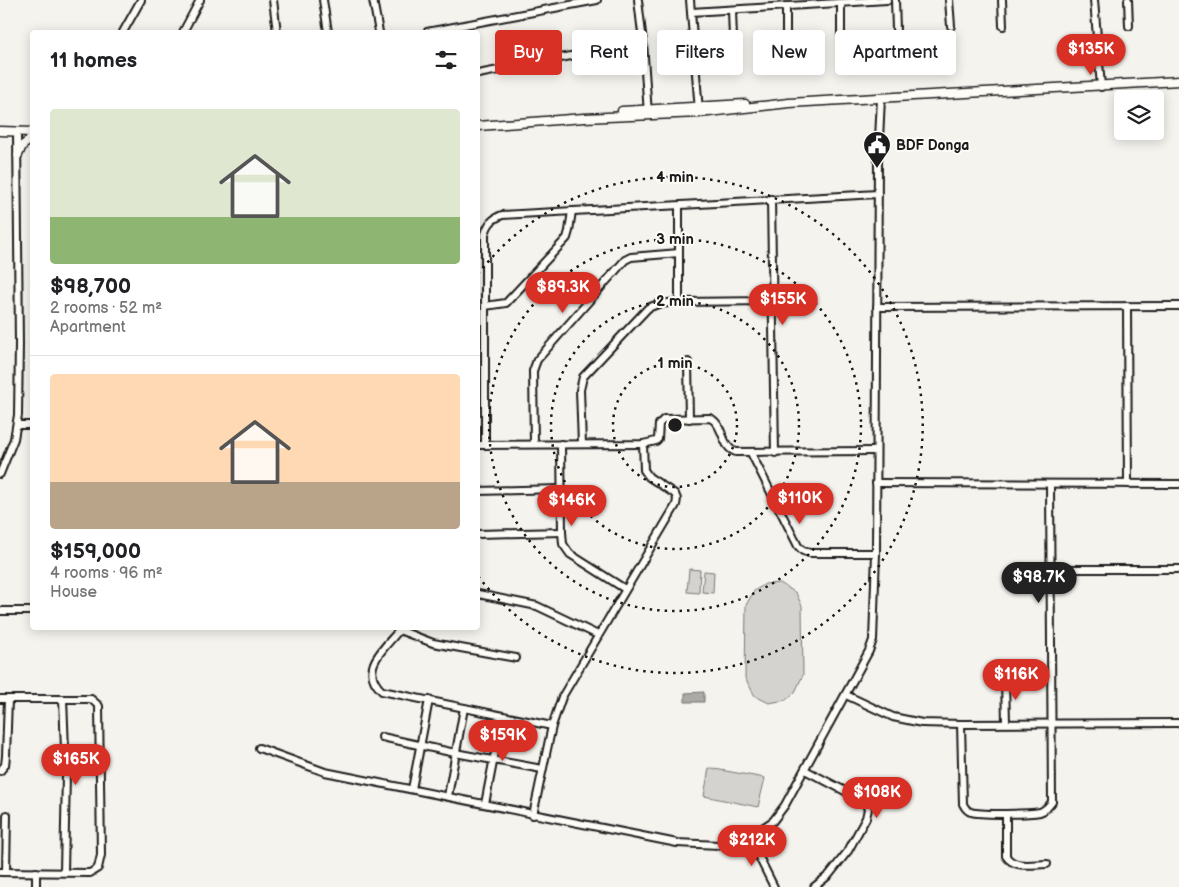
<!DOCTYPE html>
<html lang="en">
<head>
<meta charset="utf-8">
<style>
  :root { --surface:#fff; --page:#f6f6f6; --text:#202124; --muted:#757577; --line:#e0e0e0; --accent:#d93025 }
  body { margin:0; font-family:"Balsamiq Sans",sans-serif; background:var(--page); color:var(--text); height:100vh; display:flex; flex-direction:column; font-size:19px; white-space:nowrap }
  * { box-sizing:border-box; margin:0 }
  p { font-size:16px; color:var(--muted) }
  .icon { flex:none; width:28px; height:28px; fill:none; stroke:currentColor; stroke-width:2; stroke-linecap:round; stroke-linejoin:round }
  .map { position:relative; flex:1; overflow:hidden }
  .panel { position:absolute; left:30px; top:30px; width:450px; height:600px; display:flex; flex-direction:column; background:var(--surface); border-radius:5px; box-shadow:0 2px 12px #0003 }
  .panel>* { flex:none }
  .hud { position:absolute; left:495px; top:30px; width:475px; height:45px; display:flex; gap:10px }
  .buttons { position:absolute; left:1114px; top:90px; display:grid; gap:10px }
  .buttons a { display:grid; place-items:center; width:50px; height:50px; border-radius:5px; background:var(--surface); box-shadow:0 2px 12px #0003; font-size:25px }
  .price { position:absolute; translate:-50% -42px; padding:0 11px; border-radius:18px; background:var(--accent); color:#fff; font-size:16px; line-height:32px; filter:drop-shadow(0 1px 2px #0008) }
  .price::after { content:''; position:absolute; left:50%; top:30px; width:15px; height:11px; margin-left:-8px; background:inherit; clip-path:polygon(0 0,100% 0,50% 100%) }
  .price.selected { background:#222; color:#fff }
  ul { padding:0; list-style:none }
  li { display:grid; align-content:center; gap:10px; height:265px; padding:0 20px }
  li+li { border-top:1px solid var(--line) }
  li span { display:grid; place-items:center; height:155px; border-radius:5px; color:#555 }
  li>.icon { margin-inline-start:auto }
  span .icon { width:90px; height:90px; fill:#fffc; stroke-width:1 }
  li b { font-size:21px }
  h2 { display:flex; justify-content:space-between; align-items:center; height:60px; padding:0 20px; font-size:21px }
  .chip { padding:0 18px; border-radius:5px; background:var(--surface); box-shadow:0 2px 12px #0003; font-size:18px; line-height:45px }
  .chip.selected { background:var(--accent); color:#fff }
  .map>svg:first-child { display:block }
</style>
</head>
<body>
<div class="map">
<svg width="1179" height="887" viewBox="0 0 1179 887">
  <rect width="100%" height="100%" fill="#f4f3ee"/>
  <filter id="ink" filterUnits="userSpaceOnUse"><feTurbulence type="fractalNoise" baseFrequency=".02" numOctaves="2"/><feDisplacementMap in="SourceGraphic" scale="10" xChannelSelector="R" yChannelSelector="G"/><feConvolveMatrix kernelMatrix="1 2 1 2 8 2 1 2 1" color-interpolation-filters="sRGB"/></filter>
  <g filter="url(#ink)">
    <g fill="#d4d3cf" stroke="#787876">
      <polygon points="689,569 700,570 699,593 687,592"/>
      <polygon points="704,571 714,572 713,593 702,592"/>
      <polygon points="780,583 796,593 802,606 803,675 795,692 786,700 769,703 755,696 745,678 746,605 754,591 765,584"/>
      <polygon points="709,768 765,778 758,807 704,796"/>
    </g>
    <polygon fill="#abaaa6" stroke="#72716f" points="704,692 704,702 685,702 685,693"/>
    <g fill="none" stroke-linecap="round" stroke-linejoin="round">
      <defs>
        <g id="minor">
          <polyline points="273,0 277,32"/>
          <polyline points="323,0 328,32"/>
          <polyline points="373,0 379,32"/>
          <polyline points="638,0 643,42 648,114"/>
          <polyline points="690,0 699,111"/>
          <polyline points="895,0 896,29"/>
          <polyline points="949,0 951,26"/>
          <polyline points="1002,0 1003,26"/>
          <polyline points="1094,0 1101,87"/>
          <polyline points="1128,0 1129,26"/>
          <polyline points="786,6 786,33"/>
          <polyline points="732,10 733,39"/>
          <polyline points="691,12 887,0"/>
          <polyline points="123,32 141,0"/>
          <polyline points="183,32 200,0"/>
          <polyline points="427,32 597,0"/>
          <polyline points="841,35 841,3"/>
          <polyline points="478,74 643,42"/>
          <polyline points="771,199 775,453"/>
          <polyline points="679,302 679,206"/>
          <polyline points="485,306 506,303 567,238 569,231 572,211"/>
          <polyline points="1127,306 1128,484"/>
          <polyline points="877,307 1179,306"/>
          <polyline points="688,362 689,419"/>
          <polyline points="17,425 32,425"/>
          <polyline points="534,444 533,371 537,360 625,260 631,257 679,253"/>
          <polyline points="561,444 562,532 563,544 570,554 625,589"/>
          <polyline points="582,444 580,390 583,377 648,308 658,304 679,302 772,301"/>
          <path d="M478,445l165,-1 13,-3 2,-2 1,-15 5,-5 46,-1c14,6 11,30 26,34l140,-1"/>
          <path d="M485,445v-211c3,-10 7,-15 17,-19l376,-21"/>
          <polyline points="751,453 798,546 803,551 810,553 876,553"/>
          <polyline points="0,474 14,439 18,415 19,344 17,132"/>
          <polyline points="876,483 1179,484"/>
          <polyline points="478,491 561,489"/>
          <polyline points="478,534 562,532"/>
          <polyline points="1050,569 1179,569"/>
          <polyline points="478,594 537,606 598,635"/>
          <polyline points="0,611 32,611"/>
          <path d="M401,628c-15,19 -44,40 -19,63l170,35"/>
          <polyline points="399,630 433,643 516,658"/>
          <polyline points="1005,679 1006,723"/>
          <polyline points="846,695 893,717 922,723 961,724 1179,723"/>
          <polyline points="0,699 91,699 99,706 101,855 98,868 90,873 0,872"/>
          <polyline points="63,699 66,775 64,872"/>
          <path d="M961,724l2,80c2,4 4,7 8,8 10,3 58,2 69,0 6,-2 8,-5 12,-10l-2,-317"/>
          <polyline points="382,737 455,753 542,769"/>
          <polyline points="259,748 325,772 677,843 719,845 729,843 749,837 773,821 785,805 869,651 873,640 876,553 878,160 881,98"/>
          <polyline points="805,770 864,801 868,809 866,818 848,851 829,875 814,887"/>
          <polyline points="0,771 5,765 6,756 8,699"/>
          <polyline points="412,789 429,700"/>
          <polyline points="448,796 464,708"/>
          <polyline points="485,804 502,716"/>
          <path d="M1006,814v42c8,13 27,8 41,8"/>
          <polyline points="533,815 552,726 562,697 676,505 677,499 675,494 649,477 644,470 643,444"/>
          <polyline points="749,837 774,887"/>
          <polyline points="6,872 7,815"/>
          <polyline points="36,872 36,887"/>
        </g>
        <g id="major">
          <polyline points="622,111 745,104"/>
          <polyline points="478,126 584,118 699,113 789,103 1179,81"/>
          <polyline points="0,131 32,132"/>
          <polyline points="18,155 22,146 32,138"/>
        </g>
      </defs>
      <use href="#minor" stroke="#1c1c1c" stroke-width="10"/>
      <use href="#major" stroke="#1c1c1c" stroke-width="11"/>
      <use href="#minor" stroke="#fdfcf7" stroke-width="6"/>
      <use href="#major" stroke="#fdfcf7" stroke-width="8"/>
    </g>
  </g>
  <g fill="none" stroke="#1c1c1c" stroke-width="2.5" stroke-dasharray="2.5 5">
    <circle cx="675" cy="425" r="62"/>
    <circle cx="675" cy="425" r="124"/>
    <circle cx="675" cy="425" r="186"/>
    <path d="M478 274A248 248 0 1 1 478 576"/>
  </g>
  <defs>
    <symbol id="civic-pin" viewBox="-11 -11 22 30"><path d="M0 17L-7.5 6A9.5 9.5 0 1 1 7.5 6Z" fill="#1c1c1c" stroke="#fdfcf7"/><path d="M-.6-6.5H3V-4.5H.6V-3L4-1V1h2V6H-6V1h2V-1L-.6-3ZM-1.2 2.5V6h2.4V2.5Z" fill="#fff"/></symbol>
  </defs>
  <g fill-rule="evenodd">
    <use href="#civic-pin" x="861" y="129" width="32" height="43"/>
  </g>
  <g text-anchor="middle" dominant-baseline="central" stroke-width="4" stroke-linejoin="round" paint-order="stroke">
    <g font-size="14" font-weight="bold" fill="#1c1c1c" stroke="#fdfcf7" text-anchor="start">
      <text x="896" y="145">BDF Donga</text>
    </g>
  </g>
  <circle cx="675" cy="425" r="8" fill="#1c1c1c" stroke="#fdfcf7" stroke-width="2.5"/>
  <g font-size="15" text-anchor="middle" font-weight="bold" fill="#1c1c1c" stroke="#fdfcf7" stroke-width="4" stroke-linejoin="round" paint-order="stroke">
    <text x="675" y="182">4 min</text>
    <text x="675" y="244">3 min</text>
    <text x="675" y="306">2 min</text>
    <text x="675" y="368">1 min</text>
  </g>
</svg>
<div class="buttons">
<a><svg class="icon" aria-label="layers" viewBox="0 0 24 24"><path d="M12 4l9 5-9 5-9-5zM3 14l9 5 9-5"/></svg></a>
</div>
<b class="price" style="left:1091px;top:76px">$135K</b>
<b class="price" style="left:563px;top:314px">$89.3K</b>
<b class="price" style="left:783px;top:326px">$155K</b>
<b class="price" style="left:800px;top:525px">$110K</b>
<b class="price" style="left:572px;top:527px">$146K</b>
<b class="price selected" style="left:1039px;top:604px">$98.7K</b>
<b class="price" style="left:1016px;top:701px">$116K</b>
<b class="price" style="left:503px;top:762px">$159K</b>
<b class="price" style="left:76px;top:786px">$165K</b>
<b class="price" style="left:877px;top:819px">$108K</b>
<b class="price" style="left:752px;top:867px">$212K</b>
<div class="hud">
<a class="chip selected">Buy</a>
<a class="chip">Rent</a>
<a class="chip">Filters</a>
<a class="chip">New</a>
<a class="chip">Apartment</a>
</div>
<section class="panel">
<h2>11 homes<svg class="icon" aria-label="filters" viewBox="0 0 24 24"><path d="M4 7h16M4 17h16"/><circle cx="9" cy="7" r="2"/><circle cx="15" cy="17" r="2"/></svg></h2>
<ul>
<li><span style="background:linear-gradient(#dfe7d0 70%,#8fb573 0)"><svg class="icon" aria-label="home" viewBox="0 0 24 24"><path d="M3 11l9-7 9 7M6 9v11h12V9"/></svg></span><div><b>$98,700</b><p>2 rooms · 52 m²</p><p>Apartment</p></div></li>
<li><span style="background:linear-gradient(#ffd9b3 70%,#b9a48a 0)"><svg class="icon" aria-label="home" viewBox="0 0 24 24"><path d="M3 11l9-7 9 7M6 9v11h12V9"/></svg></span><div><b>$159,000</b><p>4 rooms · 96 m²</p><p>House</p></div></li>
</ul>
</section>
</div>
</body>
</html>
